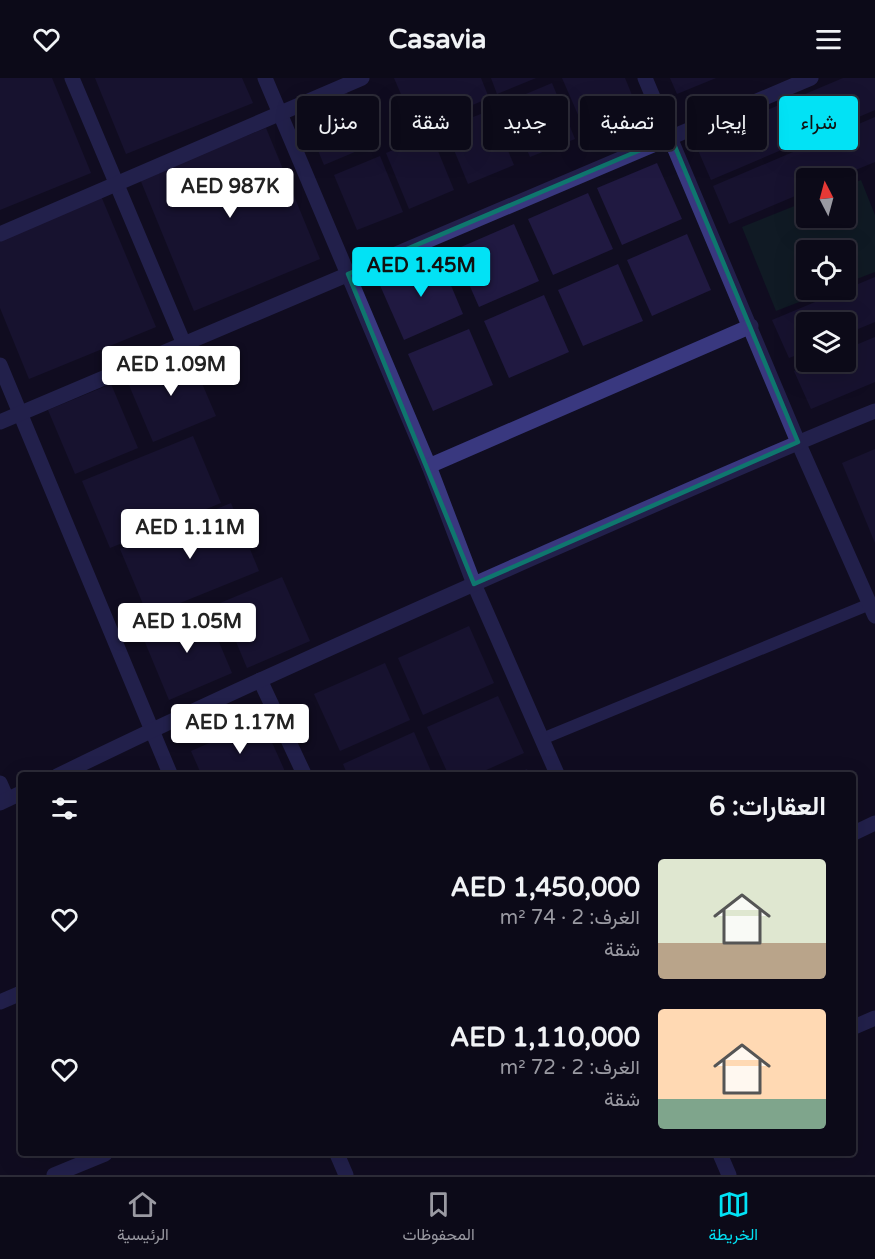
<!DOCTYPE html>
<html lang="ar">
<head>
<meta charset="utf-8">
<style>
  :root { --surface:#0c0a18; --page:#1a1825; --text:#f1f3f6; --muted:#9a9aa2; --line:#2c2b37; --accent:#02e2f5 }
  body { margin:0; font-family:"Varela Round",Vazirmatn,sans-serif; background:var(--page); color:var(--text); direction:rtl; height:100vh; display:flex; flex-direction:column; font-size:22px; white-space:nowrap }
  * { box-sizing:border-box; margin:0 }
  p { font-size:20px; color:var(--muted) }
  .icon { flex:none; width:33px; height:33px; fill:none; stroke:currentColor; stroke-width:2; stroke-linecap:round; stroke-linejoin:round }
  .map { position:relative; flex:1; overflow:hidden; direction:ltr }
  .side { position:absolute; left:18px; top:694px; width:838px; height:384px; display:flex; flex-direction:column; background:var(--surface); border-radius:6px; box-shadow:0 6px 24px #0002,0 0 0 2px var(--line); direction:rtl }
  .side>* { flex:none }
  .guide { position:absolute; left:18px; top:18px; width:840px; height:54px; direction:rtl; display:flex; gap:12px }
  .needle { width:39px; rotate:354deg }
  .tools { position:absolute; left:796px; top:90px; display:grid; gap:12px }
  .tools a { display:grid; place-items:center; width:60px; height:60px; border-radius:6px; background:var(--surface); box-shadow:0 6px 24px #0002,0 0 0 2px var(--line); font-size:30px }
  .price { position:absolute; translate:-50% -51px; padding:0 14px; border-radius:6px; background:#fff; color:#222; font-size:20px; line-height:39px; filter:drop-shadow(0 2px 3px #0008) }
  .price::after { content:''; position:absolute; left:50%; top:36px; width:18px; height:14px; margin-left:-9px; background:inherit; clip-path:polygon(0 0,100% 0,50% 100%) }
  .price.current { background:var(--accent); color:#111 }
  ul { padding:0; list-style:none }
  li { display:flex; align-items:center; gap:18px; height:150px; padding:0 30px }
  li span { display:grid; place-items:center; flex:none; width:168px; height:120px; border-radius:6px; color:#555 }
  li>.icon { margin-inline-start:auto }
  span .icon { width:72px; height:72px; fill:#fffc; stroke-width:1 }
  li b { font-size:26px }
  h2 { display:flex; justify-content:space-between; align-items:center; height:72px; padding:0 30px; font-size:26px }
  .tag { padding:0 21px; border-radius:6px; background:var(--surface); box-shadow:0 6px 24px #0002,0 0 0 2px var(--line); font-size:21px; line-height:54px }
  .tag.current { background:var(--accent); color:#111 }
  header { display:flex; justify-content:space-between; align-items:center; height:78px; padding:0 30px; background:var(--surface); font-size:27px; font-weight:700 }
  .tabs { display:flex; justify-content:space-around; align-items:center; height:84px; border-top:2px solid var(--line); background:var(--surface); font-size:16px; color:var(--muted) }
  .tabs a { display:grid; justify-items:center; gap:3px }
  .tabs .current { color:var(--accent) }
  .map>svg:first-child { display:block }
</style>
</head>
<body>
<header><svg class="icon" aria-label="menu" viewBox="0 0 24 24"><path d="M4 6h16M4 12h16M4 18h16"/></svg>Casavia<svg class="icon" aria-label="heart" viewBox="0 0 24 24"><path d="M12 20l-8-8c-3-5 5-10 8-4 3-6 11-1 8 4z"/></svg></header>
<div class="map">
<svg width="875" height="1097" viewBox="0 0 875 1097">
  <rect width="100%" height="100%" fill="#100d20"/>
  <polygon fill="#102a28" points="861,102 875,137 875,194 846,205 846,172 807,172 807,212 830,212 776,233 742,149 807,123 807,140 846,140 846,108"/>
  <g fill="#201941">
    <polygon points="0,0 52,0 91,95 0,132"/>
    <polygon points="95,0 242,0 253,25 126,76"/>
    <polygon points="394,0 481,0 489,20 416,51"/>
    <polygon points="491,0 536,0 497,16"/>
    <polygon points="562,0 625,0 638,32 586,55"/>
    <polygon points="670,0 716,0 677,16"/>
    <polygon points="843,0 875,0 875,32 711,102 694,63"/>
    <polygon points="552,5 575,61 530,79 507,24"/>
    <polygon points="346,12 369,68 324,87 301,31"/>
    <polygon points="491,32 514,87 468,106 445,50"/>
    <polygon points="875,39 875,84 836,100 807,100 807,113 729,146 713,108"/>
    <polygon points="266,50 320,181 194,233 140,101"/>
    <polygon points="431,56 454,112 409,131 386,75"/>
    <polygon points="380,78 403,134 357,152 334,97"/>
    <polygon points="657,85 682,141 622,167 597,110"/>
    <polygon points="588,115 613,171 553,197 528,141"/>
    <polygon points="101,118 156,249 29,301 0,230 0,159"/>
    <polygon points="514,146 539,203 479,229 454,172"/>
    <polygon points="687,156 711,212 652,238 627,182"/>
    <polygon points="439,179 463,236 404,262 379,205"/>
    <polygon points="618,186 643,243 583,268 558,212"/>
    <polygon points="875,199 875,244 846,256 846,244 807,244 807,273 789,280 772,242"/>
    <polygon points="544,217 569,274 509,300 484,243"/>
    <polygon points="469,251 493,307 433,333 408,276"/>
    <polygon points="875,259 875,304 811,331 794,293 817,284 846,284 846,271"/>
    <polygon points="188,273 216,338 153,364 126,300"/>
    <polygon points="111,306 138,370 75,396 48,332"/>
    <polygon points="193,358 221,425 110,470 82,403"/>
    <polygon points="875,371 875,465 842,385"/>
    <polygon points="231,425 259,493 148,538 120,471"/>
    <polygon points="282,499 310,563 247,590 220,525"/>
    <polygon points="205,531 232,595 169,622 142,557"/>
    <polygon points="469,548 494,605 423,637 398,580"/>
    <polygon points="385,585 410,642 340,673 314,616"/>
    <polygon points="498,618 524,675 473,698 449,698 427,649"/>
    <polygon points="262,642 287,698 202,698 191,673"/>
    <polygon points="414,654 433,698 348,698 343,686"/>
    <polygon points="527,691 530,698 512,698"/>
  </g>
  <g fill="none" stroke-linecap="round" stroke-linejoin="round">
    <polyline stroke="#39387f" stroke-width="12" points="542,661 870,526"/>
    <g stroke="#39387f" stroke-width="15">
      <polyline points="72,0 184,266"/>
      <polyline points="265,0 429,388 474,506 558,698"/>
      <polyline points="645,0 798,364 875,538"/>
      <polyline points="0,156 362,0"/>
      <polyline points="0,287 171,698"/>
      <polyline points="0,344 811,0"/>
      <polyline points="429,388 751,248"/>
      <polyline points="260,602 305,698"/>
      <path d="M57,698c160,-78 322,-150 485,-222 111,-48 221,-98 333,-143"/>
      <polyline points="0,705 7,721"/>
      <polyline points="0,725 21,715"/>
      <polyline points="854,755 875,745"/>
      <polyline points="0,924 21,915"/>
      <polyline points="854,949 875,940"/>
      <polyline points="337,1076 346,1097"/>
      <polyline points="720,1076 729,1097"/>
      <polyline points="54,1097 105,1076"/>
    </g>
  </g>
  <path d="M0 0H875V1097H0ZM671,59l127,305 -324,142 -126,-310z" fill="#100d20" fill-opacity=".55" fill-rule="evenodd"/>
  <path fill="none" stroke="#0f766e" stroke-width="4.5" stroke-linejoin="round" d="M671,59l127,305 -324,142 -126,-310z"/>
</svg>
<div class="tools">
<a><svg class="needle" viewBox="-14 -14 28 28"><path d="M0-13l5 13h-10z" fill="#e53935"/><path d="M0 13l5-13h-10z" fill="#9a9aa2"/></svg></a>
<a><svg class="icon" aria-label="locate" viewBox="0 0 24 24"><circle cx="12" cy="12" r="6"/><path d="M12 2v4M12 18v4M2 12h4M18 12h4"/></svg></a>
<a><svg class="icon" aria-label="layers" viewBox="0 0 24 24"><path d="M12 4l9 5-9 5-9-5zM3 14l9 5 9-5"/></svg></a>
</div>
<b class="price" style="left:230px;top:141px">AED 987K</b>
<b class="price current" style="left:421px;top:220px">AED 1.45M</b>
<b class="price" style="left:171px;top:319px">AED 1.09M</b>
<b class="price" style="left:190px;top:482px">AED 1.11M</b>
<b class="price" style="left:187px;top:576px">AED 1.05M</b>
<b class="price" style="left:240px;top:677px">AED 1.17M</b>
<div class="guide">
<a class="tag current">شراء</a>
<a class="tag">إيجار</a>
<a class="tag">تصفية</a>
<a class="tag">جديد</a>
<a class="tag">شقة</a>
<a class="tag">منزل</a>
</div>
<section class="side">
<h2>العقارات: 6<svg class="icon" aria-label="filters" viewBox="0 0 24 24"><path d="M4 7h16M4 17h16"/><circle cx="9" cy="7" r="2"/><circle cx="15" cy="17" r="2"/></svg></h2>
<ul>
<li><span style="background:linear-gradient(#dfe7d0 70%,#b9a48a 0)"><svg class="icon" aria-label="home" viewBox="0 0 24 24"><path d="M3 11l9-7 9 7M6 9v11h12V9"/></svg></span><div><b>AED 1,450,000</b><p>الغرف: 2 · 74 m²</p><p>شقة</p></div><svg class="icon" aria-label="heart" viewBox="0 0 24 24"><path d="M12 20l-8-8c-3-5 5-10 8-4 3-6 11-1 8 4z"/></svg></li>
<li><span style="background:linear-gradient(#ffd9b3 75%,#7fa58c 0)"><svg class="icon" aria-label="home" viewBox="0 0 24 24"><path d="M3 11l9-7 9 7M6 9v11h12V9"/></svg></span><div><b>AED 1,110,000</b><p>الغرف: 2 · 72 m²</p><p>شقة</p></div><svg class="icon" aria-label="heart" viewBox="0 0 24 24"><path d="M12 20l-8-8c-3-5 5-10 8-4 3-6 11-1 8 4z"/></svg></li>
</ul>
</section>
</div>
<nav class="tabs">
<a class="current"><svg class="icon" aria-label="map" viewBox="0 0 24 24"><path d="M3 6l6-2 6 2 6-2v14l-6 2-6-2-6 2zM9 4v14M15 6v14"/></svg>الخريطة</a>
<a><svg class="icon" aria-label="saved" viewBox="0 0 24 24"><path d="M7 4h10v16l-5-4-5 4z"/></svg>المحفوظات</a>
<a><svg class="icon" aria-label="home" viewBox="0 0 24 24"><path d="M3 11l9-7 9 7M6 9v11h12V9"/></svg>الرئيسية</a>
</nav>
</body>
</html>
